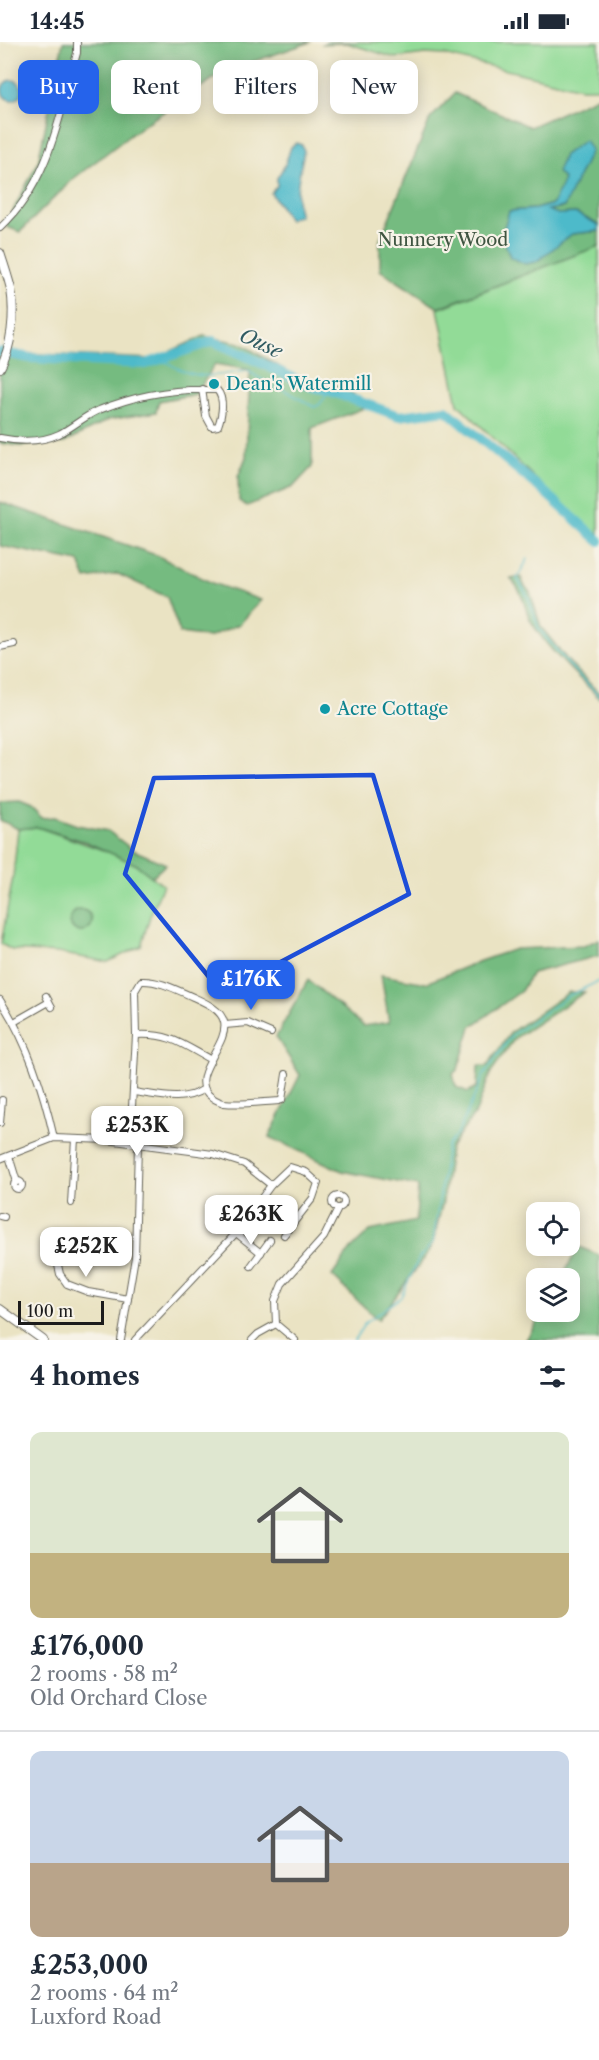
<!DOCTYPE html>
<html lang="en">
<head>
<meta charset="utf-8">
<style>
  :root { --surface:#fff; --page:#f2f2f3; --text:#1f2937; --muted:#747a83; --line:#e0e1e3; --accent:#2563eb }
  body { margin:0; font-family:"Libre Caslon Text",serif; background:var(--page); color:var(--text); height:100vh; display:flex; flex-direction:column; font-size:22px; white-space:nowrap }
  * { box-sizing:border-box; margin:0 }
  p { font-size:20px; color:var(--muted) }
  .icon { flex:none; width:33px; height:33px; fill:none; stroke:currentColor; stroke-width:2; stroke-linecap:round; stroke-linejoin:round }
  .map { position:relative; height:1298px; overflow:hidden }
  .panel { display:flex; flex-direction:column; background:var(--surface); flex:1 }
  .panel>* { flex:none }
  .hud { position:absolute; left:18px; top:18px; width:564px; height:54px; display:flex; gap:12px }
  .fabs { position:absolute; left:526px; top:1160px; display:grid; gap:12px }
  .fabs a { display:grid; place-items:center; width:54px; height:54px; border-radius:12px; background:var(--surface); box-shadow:0 3px 15px #0003; font-size:30px }
  .scale { position:absolute; left:18px; bottom:15px; width:86px; box-sizing:border-box; padding-left:6px; border:3px solid #1c1c1c; border-top:0; font-size:16px; line-height:21px; white-space:nowrap; color:#1c1c1c; -webkit-text-stroke:4px #f7f3e8; paint-order:stroke }
  .price { position:absolute; translate:-50% -51px; padding:0 14px; border-radius:12px; background:#fff; color:#222; font-size:20px; line-height:39px; filter:drop-shadow(0 2px 3px #0008) }
  .price::after { content:''; position:absolute; left:50%; top:36px; width:18px; height:14px; margin-left:-9px; background:inherit; clip-path:polygon(0 0,100% 0,50% 100%) }
  .price.selected { background:var(--accent); color:#fff }
  ul { padding:0; list-style:none }
  li { display:grid; align-content:center; gap:12px; height:318px; padding:0 30px }
  li+li { border-top:2px solid var(--line) }
  li span { display:grid; place-items:center; height:186px; border-radius:12px; color:#555 }
  li>.icon { margin-inline-start:auto }
  span .icon { width:108px; height:108px; fill:#fffc; stroke-width:1 }
  li b { font-size:26px }
  h2 { display:flex; justify-content:space-between; align-items:center; height:72px; padding:0 30px; font-size:26px }
  .tag { padding:0 21px; border-radius:12px; background:var(--surface); box-shadow:0 3px 15px #0003; font-size:21px; line-height:54px }
  .tag.selected { background:var(--accent); color:#fff }
  .status { display:flex; justify-content:space-between; align-items:center; height:42px; padding:0 30px; background:var(--surface); direction:ltr }
  .status svg { height:16px; fill:currentColor }
  .map>svg:first-child { display:block }
</style>
</head>
<body>
<div class="status"><b>14:45</b><svg viewBox="0 0 49 12"><path d="M0 12V9h3v3zM5 12V6h3v6zM10 12V3h3v9zM15 12V0h3v12zM26 1h20v11H26zM47 4h2v5h-2z"/></svg></div>
<div class="map">
<svg width="599" height="1298" viewBox="0 0 599 1298">
  <rect width="100%" height="100%" fill="#f7f3e8"/>
  <filter id="ink" filterUnits="userSpaceOnUse"><feTurbulence type="fractalNoise" baseFrequency=".0167" numOctaves="2"/><feDisplacementMap in="SourceGraphic" scale="12" xChannelSelector="R" yChannelSelector="G"/><feConvolveMatrix kernelMatrix="1 2 1 2 8 2 1 2 1" color-interpolation-filters="sRGB"/></filter>
  <filter id="wash" filterUnits="userSpaceOnUse"><feTurbulence type="fractalNoise" baseFrequency=".008" numOctaves="4" result="noise"/><feDisplacementMap in="SourceGraphic" scale="24" xChannelSelector="R" yChannelSelector="G"/><feGaussianBlur stdDeviation="1.35" result="paint"/><feColorMatrix in="noise" values="0 0 0 0 0 0 0 0 0 0 0 0 0 0 0 0 0 1.4 0 .05"/><feComposite in="paint" operator="in"/></filter>
  <g filter="url(#wash)">
    <rect width="100%" height="100%" fill="#eae3c3"/>
    <g fill="#92db97" stroke="#577c5a" stroke-width="1.5">
      <polygon points="326,0 599,0 599,46 581,46 444,13 425,12 395,16 347,1 323,2"/>
      <polygon points="599,203 599,498 458,362 438,267"/>
      <polygon points="37,785 117,813 137,823 163,843 150,874 141,904 108,920 58,911 12,908 1,902 13,835 18,787"/>
    </g>
    <g fill="#75bb80" stroke="#486c4e" stroke-width="1.5">
      <polygon points="63,0 311,0 225,29 142,84 73,137 20,190 5,184 38,120"/>
      <polygon points="455,51 530,85 599,54 599,183 576,171 558,172 547,168 564,165 564,138 553,162 535,167 510,169 572,192 599,189 599,204 438,266 380,228 380,198 430,77"/>
      <polygon points="204,294 240,301 300,337 347,346 367,365 312,386 312,425 293,445 247,464 239,459 238,435 246,415 250,328 215,322 196,352 159,359 156,370 108,378 64,401 20,404 0,401 0,306 15,311 153,317"/>
      <polygon points="0,460 156,513 212,541 261,558 240,582 209,595 180,591 167,555 118,532 86,537 79,520 0,504"/>
      <path d="M521,535l3,8 6,7 11,35 28,35 30,31v5c-23,-24 -52,-48 -68,-77 -9,-17 -5,-25 -20,-42z"/>
      <polygon points="19,760 31,765 42,776 55,775 77,783 108,789 133,808 166,822 152,835 137,823 86,800 37,785 18,787 0,778 0,761"/>
      <circle cx="81" cy="879" r="11"/>
      <polygon points="599,897 599,914 532,931 521,949 471,985 458,1027 453,1032 456,1045 468,1050 477,1045 478,1024 487,1024 511,990 569,950 585,950 515,996 491,1030 476,1070 450,1106 443,1159 433,1201 426,1214 378,1278 332,1234 351,1207 370,1189 416,1179 418,1144 342,1129 269,1095 300,1033 276,995 308,938 364,984 389,980 381,933 426,941 480,919 515,907 584,904"/>
      <polygon points="579,1205 599,1213 599,1298 526,1298 543,1269 570,1269 570,1236 561,1236"/>
    </g>
    <g fill="#4ebaca" stroke="#356b73" stroke-width="1.5">
      <circle cx="12" cy="48" r="10"/>
      <polygon points="585,98 591,108 564,165 548,168 558,172 576,171 599,183 599,189 572,192 536,220 525,222 510,215 502,193 509,169 535,167 553,162 564,138 557,130 564,113"/>
      <path d="M296,101l6,2 2,6c-4,20 -11,46 -4,65l-6,1 -5,3 -18,-27 6,-7v-8l8,-13 6,-18z"/>
    </g>
    <g fill="none" stroke-linecap="round" stroke-linejoin="round">
      <g stroke="#4ebaca" stroke-width="1.5">
        <path d="M160,317c9,4 17,10 26,13 23,8 39,1 62,-1l27,17h6l33,19 5,-2 11,-14"/>
        <polyline points="528,517 517,536 528,555 539,587 569,623 599,654"/>
        <polyline points="354,1298 365,1281 401,1255 419,1216 433,1201 447,1104 458,1091 484,1033 512,993 568,954 599,939"/>
      </g>
      <polyline stroke="#4ebaca" stroke-width="10" points="0,310 30,316 146,322 213,299 313,345 330,349 399,374 446,368 548,453 599,499"/>
    </g>
  </g>
  <g filter="url(#ink)">
    <g fill="none" stroke-linecap="round" stroke-linejoin="round">
      <defs>
        <g id="minor">
          <path d="M0,186c50,-46 59,-112 77,-175v-11"/>
          <path d="M0,396c20,4 40,5 59,-4 14,-7 24,-17 40,-24 37,-15 79,-22 118,-20 8,9 5,25 1,36l-6,1 -6,-11 -4,-27"/>
          <polyline points="0,605 14,602"/>
          <polyline points="46,954 52,965"/>
          <path d="M0,958c28,42 43,90 54,138"/>
          <polyline points="14,980 49,960"/>
          <polyline points="225,983 248,981 271,991"/>
          <path d="M136,993c34,-2 46,9 75,25"/>
          <path d="M133,1050c25,3 50,11 71,-3"/>
          <polyline points="0,1081 2,1058"/>
          <path d="M130,1101l6,-108 -1,-44 6,-10c18,-1 36,9 52,16 11,5 28,12 31,25 5,23 -34,52 -16,72 4,4 11,8 16,9 17,2 38,-1 55,-2l3,-1 4,-26"/>
          <polyline points="9,1114 17,1140"/>
          <polyline points="0,1117 54,1096 107,1098 213,1112 244,1122 271,1143"/>
          <circle cx="18" cy="1143" r="4"/>
          <circle cx="338" cy="1160" r="6"/>
          <polyline points="71,1161 75,1097"/>
          <polyline points="0,1174 4,1175"/>
          <polyline points="236,1191 261,1211"/>
          <polyline points="60,1196 55,1210 60,1232 67,1242 88,1250 128,1257"/>
          <polyline points="251,1224 270,1198"/>
          <polyline points="276,1282 295,1298"/>
          <polyline points="121,1298 135,1215 138,1103"/>
          <polyline points="135,1298 236,1191 271,1143 290,1125 306,1130 318,1141 313,1156 284,1193"/>
          <polyline points="252,1298 258,1292 276,1282 275,1259 282,1242 324,1195 338,1167"/>
        </g>
        <g id="secondary">
          <path d="M0,211c4,12 8,24 11,36 4,25 1,58 -11,79"/>
          <polyline points="0,1267 43,1298"/>
        </g>
      </defs>
      <use href="#minor" stroke="#646256" stroke-width="8"/>
      <use href="#secondary" stroke="#646256" stroke-width="10"/>
      <use href="#minor" stroke="#fff" stroke-width="6"/>
      <use href="#secondary" stroke="#fff" stroke-width="8"/>
    </g>
  </g>
  <path fill="none" stroke="#1d4ed8" stroke-width="4.5" stroke-linejoin="round" d="M373,733l36,119 -187,99 -97,-119 29,-96z"/>
  <g fill="#0f9aa8" stroke="#f7f3e8" stroke-width="2">
    <circle cx="214" cy="342" r="6"/>
    <circle cx="325" cy="667" r="6"/>
  </g>
  <g text-anchor="middle" dominant-baseline="central" stroke-width="4.5" stroke-linejoin="round" paint-order="stroke">
    <g font-size="18" fill="#3f5541" stroke="#f7f3e8">
      <text x="443" y="198">Nunnery Wood</text>
    </g>
    <g font-size="18" fill="#0d838f" stroke="#f7f3e8" text-anchor="start">
      <text x="226" y="342">Dean's Watermill</text>
      <text x="337" y="667">Acre Cottage</text>
    </g>
    <g font-size="20" font-style="italic" fill="#305b62" stroke="#f7f3e8">
      <text transform="translate(261 301) rotate(25)">Ouse</text>
    </g>
  </g>
</svg>
<div class="fabs">
<a><svg class="icon" aria-label="locate" viewBox="0 0 24 24"><circle cx="12" cy="12" r="6"/><path d="M12 2v4M12 18v4M2 12h4M18 12h4"/></svg></a>
<a><svg class="icon" aria-label="layers" viewBox="0 0 24 24"><path d="M12 4l9 5-9 5-9-5zM3 14l9 5 9-5"/></svg></a>
</div>
<div class="scale">100 m</div>
<b class="price selected" style="left:251px;top:969px">£176K</b>
<b class="price" style="left:137px;top:1115px">£253K</b>
<b class="price" style="left:251px;top:1204px">£263K</b>
<b class="price" style="left:86px;top:1236px">£252K</b>
<div class="hud">
<a class="tag selected">Buy</a>
<a class="tag">Rent</a>
<a class="tag">Filters</a>
<a class="tag">New</a>
</div>
</div>
<section class="panel">
<h2>4 homes<svg class="icon" aria-label="filters" viewBox="0 0 24 24"><path d="M4 7h16M4 17h16"/><circle cx="9" cy="7" r="2"/><circle cx="15" cy="17" r="2"/></svg></h2>
<ul>
<li><span style="background:linear-gradient(#dfe7d0 65%,#c2b280 0)"><svg class="icon" aria-label="home" viewBox="0 0 24 24"><path d="M3 11l9-7 9 7M6 9v11h12V9"/></svg></span><div><b>£176,000</b><p>2 rooms · 58 m²</p><p>Old Orchard Close</p></div></li>
<li><span style="background:linear-gradient(#c9d6e8 60%,#b9a48a 0)"><svg class="icon" aria-label="home" viewBox="0 0 24 24"><path d="M3 11l9-7 9 7M6 9v11h12V9"/></svg></span><div><b>£253,000</b><p>2 rooms · 64 m²</p><p>Luxford Road</p></div></li>
</ul>
</section>
</body>
</html>
